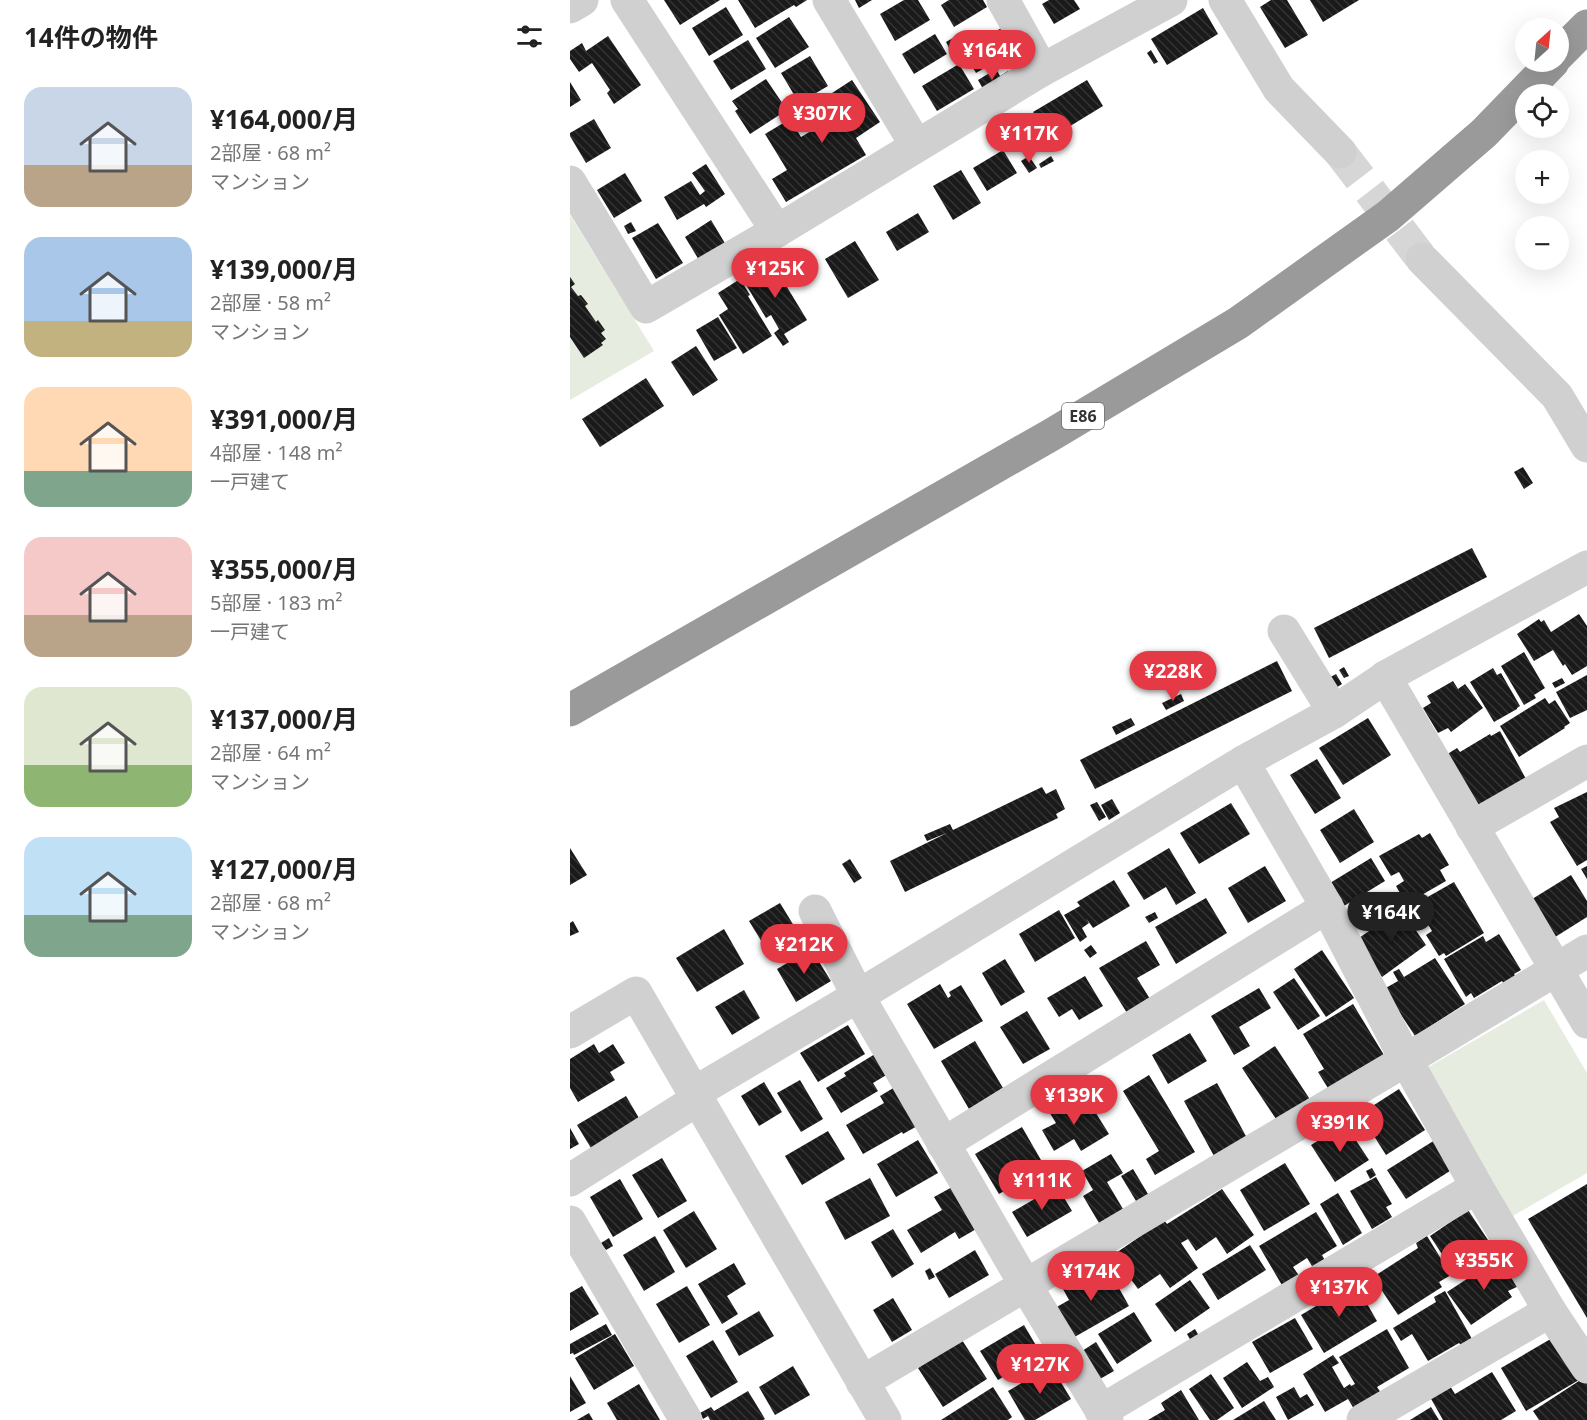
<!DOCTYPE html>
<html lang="ja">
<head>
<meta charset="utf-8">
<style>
  :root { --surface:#fff; --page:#f6f6f6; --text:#222; --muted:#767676; --accent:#e63946 }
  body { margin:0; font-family:"Noto Sans","Noto Sans JP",sans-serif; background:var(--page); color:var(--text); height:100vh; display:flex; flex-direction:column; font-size:22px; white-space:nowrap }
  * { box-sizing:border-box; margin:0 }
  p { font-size:20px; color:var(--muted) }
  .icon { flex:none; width:33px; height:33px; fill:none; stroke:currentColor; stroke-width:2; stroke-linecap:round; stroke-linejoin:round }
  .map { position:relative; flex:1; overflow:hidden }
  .sheet { display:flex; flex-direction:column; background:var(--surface); width:570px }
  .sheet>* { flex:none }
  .needle { width:39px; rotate:27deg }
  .controls { position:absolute; left:945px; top:18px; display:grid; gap:12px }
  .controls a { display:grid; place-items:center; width:54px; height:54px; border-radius:50%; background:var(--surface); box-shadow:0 6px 24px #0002; font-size:30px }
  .price { position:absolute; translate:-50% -51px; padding:0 14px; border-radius:21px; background:var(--accent); color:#fff; font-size:20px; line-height:39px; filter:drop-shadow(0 2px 3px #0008) }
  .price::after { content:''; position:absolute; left:50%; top:36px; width:18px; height:14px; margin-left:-9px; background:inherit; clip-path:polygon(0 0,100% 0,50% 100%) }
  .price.active { background:#222; color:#fff }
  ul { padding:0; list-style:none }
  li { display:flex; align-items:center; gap:18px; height:150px; padding:0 24px }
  li span { display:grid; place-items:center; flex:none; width:168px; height:120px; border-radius:18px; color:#555 }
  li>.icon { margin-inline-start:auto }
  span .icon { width:72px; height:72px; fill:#fffc; stroke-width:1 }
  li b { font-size:26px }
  h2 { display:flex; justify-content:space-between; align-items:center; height:72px; padding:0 24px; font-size:26px }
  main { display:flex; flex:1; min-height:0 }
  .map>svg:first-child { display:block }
</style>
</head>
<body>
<main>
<section class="sheet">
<h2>14件の物件<svg class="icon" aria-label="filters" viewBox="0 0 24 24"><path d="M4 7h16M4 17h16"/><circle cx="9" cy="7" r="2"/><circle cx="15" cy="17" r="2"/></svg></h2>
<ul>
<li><span style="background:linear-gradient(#c9d6e8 65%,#b9a48a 0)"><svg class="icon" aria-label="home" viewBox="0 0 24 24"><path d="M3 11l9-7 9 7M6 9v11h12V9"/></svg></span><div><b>¥164,000/月</b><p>2部屋 · 68 m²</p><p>マンション</p></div></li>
<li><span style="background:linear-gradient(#a9c7e8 70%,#c2b280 0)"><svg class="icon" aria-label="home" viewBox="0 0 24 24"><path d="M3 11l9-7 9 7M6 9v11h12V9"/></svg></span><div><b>¥139,000/月</b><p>2部屋 · 58 m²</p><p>マンション</p></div></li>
<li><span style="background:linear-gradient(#ffd9b3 70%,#7fa58c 0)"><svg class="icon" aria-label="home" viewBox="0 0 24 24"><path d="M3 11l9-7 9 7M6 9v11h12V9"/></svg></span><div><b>¥391,000/月</b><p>4部屋 · 148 m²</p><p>一戸建て</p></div></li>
<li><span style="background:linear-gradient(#f6c9c9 65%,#b9a48a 0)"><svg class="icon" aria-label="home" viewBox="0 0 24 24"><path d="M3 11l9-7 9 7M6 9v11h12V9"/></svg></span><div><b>¥355,000/月</b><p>5部屋 · 183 m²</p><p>一戸建て</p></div></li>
<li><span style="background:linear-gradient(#dfe7d0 65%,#8fb573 0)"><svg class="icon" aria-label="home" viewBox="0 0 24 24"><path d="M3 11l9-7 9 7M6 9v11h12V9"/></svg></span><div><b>¥137,000/月</b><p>2部屋 · 64 m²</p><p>マンション</p></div></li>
<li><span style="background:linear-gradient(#bfe0f5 65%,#7fa58c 0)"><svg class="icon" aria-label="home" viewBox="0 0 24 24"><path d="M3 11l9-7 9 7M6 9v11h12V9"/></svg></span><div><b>¥127,000/月</b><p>2部屋 · 68 m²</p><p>マンション</p></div></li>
</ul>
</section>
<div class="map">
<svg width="1017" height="1420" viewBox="0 0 1017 1420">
  <defs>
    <pattern id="building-back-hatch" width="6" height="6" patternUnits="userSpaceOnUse" patternTransform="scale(1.5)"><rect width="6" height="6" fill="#1a1a1a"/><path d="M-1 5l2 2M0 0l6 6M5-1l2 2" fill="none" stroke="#333"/></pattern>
  </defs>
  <rect width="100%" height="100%" fill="#fff"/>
  <g fill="#e6ecdf">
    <polygon points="0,215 84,351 0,400"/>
    <polygon points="974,1000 1017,1073 1017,1173 941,1217 855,1069"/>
  </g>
  <g fill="url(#building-back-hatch)">
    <polygon points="94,0 150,0 110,25"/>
    <polygon points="168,0 237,0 226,7 224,5 185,28"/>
    <polygon points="285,0 302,0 289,8"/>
    <polygon points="334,0 348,0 360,20 325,41 310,14"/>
    <polygon points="379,0 413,0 417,7 384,27 371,5"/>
    <polygon points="479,0 504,0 510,9 484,24 472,4"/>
    <polygon points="701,0 717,0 738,35 715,48 690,7"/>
    <polygon points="740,0 789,0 753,22"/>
    <polygon points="156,7 173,35 139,56 122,28"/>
    <polygon points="633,8 648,34 597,65 581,39"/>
    <polygon points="219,17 239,47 205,68 186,38"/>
    <polygon points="433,27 447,49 406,73 393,51"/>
    <polygon points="365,34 377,54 344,74 332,54"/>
    <polygon points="388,35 393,43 380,50 376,42"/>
    <polygon points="38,36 71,85 44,104 37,93 40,90 22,63 9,72 0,59 0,51 12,43 16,51"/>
    <polygon points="178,40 196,69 161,90 143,61"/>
    <polygon points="581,50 588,62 584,64 577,53"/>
    <polygon points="240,56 258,86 229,103 211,73"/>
    <polygon points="389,64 404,89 367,111 352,86"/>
    <polygon points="426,69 430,76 438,71 440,75 417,96 408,80"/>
    <polygon points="196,79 217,110 180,134 165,111 168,109 162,101"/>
    <polygon points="282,80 310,122 286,138 296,155 216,202 202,179 217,170 195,134 220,119 231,137 270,114 265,107 269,104 262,93"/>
    <polygon points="517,80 533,106 479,139 463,112"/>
    <polygon points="0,82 11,100 0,107"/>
    <polygon points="259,93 266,104 256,110 249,100"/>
    <polygon points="24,119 41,148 16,163 0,136 0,133"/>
    <polygon points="433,150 447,173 417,191 403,168"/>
    <polygon points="459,156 467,168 459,173 451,161"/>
    <polygon points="481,156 484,161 471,168 469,164"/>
    <polygon points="136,164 155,194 136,207 134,204 107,220 94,197 121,181 130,195 135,191 122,173"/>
    <polygon points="391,170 411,203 383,220 363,186"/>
    <polygon points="55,173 72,201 44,218 27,190"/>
    <polygon points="348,213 359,232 327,251 316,232"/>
    <polygon points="141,220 156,245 129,260 115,237"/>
    <polygon points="61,222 66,231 58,234 54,226"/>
    <polygon points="88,223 113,263 86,279 62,238"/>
    <polygon points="285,241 309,280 278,298 255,259"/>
    <polygon points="200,259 237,320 214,334 219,342 213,346 204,333 209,329 201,315 196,318 172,278 177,275 176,274"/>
    <polygon points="0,277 5,284 1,287 8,296 11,295 18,304 15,306 26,322 28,320 35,330 31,333 36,339 31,343 33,345 14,358 0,337"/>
    <polygon points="170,279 180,295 178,296 202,336 173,354 149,315 158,309 148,293"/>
    <polygon points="148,317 167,348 144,361 126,330"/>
    <polygon points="126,346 148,380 123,396 101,362"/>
    <polygon points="76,378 94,406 30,447 12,419"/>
    <polygon points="953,467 963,483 954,489 944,472"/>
    <polygon points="902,548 917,577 759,658 744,628"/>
    <polygon points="1009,614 1017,626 1017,666 1002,675 995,664 993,666 983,650 964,661 947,634 969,619 971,622 974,620 981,632"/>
    <polygon points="954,652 975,688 964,695 966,698 954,705 931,666"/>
    <polygon points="707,661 722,691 525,789 510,760"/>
    <polygon points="774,667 779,676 774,678 769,670"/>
    <polygon points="923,668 927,675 931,673 950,706 947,708 947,709 924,722 900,682"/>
    <polygon points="766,674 772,684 761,691 755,680"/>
    <polygon points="1017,675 1017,710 1000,718 986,692"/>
    <polygon points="992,678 995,683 985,688 982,683"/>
    <polygon points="883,681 888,689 895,684 913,708 881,732 878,728 868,733 853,708 861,703 857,696"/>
    <polygon points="611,694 614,701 596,710 592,703"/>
    <polygon points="975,698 979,704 985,700 1000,723 994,727 995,728 949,757 930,726"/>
    <polygon points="561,718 565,725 546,735 542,727"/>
    <polygon points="798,718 821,755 773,785 749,748"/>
    <polygon points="930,731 956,779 904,807 865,762 887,748 890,752 920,734 921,736"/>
    <polygon points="747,759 771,798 745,814 720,775"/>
    <polygon points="472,787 476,794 486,789 495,809 486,814 488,818 335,892 320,861 377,833 357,841 354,835 380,824 383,830"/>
    <polygon points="1017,792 1017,860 1007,866 980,822 989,817 984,808"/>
    <polygon points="542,799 550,813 539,820 531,805"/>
    <polygon points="527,802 536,817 529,821 520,805"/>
    <polygon points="661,803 680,834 629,864 610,833"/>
    <polygon points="784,809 804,842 770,863 750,830"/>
    <polygon points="860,833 879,865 870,870 876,881 836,904 826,886 834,881 829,872 821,876 809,856 849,834 852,838"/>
    <polygon points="0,848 17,875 0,885"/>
    <polygon points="599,848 626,893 606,905 596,887 574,900 557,873"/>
    <polygon points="801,858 815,881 774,906 760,883"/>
    <polygon points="280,859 292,878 284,883 272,864"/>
    <polygon points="695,866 716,901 678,923 658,888"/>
    <polygon points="1017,866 1017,879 1011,869"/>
    <polygon points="1001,875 1017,901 1017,917 982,939 959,901"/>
    <polygon points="544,880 560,906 523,928 516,918 519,923 512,928 517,937 510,942 494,915 510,906 507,902"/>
    <polygon points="884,882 914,933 876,956 874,953 869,956 856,935 862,931 853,916 847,920 840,907"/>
    <polygon points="636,898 657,933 606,964 585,927"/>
    <polygon points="210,903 235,944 204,962 179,921"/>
    <polygon points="831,909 856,945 812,977 786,940"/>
    <polygon points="489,910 505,938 465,962 449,934"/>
    <polygon points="585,912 588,918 579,923 575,917"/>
    <polygon points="3,921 9,932 0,936 0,923"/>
    <polygon points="154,929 174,964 127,992 106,958"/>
    <polygon points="929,934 951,970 944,974 949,982 937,989 932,981 904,998 901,993 896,997 874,959 913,936 916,942"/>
    <polygon points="576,941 590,965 567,978 580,999 557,1013 529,968"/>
    <polygon points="521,945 527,953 520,958 514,950"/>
    <polygon points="241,949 261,981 226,1002 207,969"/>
    <polygon points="752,950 784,998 756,1017 724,969"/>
    <polygon points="865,958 895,1004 845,1036 814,989 828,981 823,972 829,969 834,977"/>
    <polygon points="435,959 455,992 431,1006 412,973"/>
    <polygon points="515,976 533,1006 509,1020 502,1009 489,1017 477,998"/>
    <polygon points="724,978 750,1016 728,1030 703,992"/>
    <polygon points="370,984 378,998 381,996 379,992 391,985 413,1021 364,1049 337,1004"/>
    <polygon points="689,988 701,1008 669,1027 680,1046 664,1055 641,1016"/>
    <polygon points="174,990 190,1018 162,1035 145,1007"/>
    <polygon points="783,1004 817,1060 761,1093 748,1072 754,1069 733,1034"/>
    <polygon points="457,1011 480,1049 453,1064 430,1027"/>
    <polygon points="278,1025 295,1054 248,1082 230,1053"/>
    <polygon points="620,1033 637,1061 598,1084 582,1055"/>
    <polygon points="405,1041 433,1088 399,1109 371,1061"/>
    <polygon points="24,1044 29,1053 43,1044 55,1063 40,1072 45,1080 8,1102 0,1088 0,1059"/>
    <polygon points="705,1046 743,1104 710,1125 672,1068"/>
    <polygon points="305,1054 318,1074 303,1083 308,1091 271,1113 256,1088 276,1076 274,1073"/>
    <polygon points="579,1075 625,1152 585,1175 576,1159 589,1151 553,1091"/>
    <polygon points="230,1080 253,1119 231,1132 207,1093"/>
    <polygon points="194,1082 212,1112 189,1126 171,1096"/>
    <polygon points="647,1083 677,1138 644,1156 614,1101"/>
    <polygon points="325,1087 349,1125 333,1134 332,1132 293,1154 276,1125 314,1103 310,1096"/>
    <polygon points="829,1089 855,1130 816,1155 790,1114"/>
    <polygon points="56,1096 73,1125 24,1153 7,1125"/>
    <polygon points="499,1097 507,1110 519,1102 539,1134 511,1151 504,1139 484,1151 472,1130 486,1123 478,1110"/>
    <polygon points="775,1124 799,1160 765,1182 741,1145"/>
    <polygon points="452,1127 475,1167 429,1194 405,1154"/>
    <polygon points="0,1128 9,1144 0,1149"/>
    <polygon points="258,1131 275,1159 232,1185 215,1156"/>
    <polygon points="348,1140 368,1173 326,1197 307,1164"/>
    <polygon points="865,1140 883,1169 836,1199 817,1170"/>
    <polygon points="541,1154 553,1173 537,1182 553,1209 529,1223 513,1196 523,1190 512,1171"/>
    <polygon points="92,1158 117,1201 88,1218 62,1175"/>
    <polygon points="715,1163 740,1204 694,1231 670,1190"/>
    <polygon points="802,1168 806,1175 800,1179 796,1171"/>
    <polygon points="563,1169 581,1199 569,1206 551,1176"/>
    <polygon points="806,1177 822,1204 816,1207 822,1217 802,1229 780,1191"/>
    <polygon points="300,1178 320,1216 275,1240 255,1202"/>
    <polygon points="50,1179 73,1219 43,1237 20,1197"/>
    <polygon points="1017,1184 1017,1318 958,1219"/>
    <polygon points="384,1186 408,1228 389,1239 385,1232 351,1253 337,1230 372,1210 364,1197"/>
    <polygon points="487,1186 502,1211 457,1237 442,1212"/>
    <polygon points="652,1189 684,1235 657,1254 646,1237 626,1251 618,1239 611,1243 628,1268 600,1288 590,1274 568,1289 543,1255 594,1220 597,1224 632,1202"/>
    <polygon points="768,1193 792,1233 773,1245 750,1204"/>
    <polygon points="898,1210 920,1243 881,1268 860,1236"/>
    <polygon points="124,1211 147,1249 116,1268 93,1230"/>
    <polygon points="746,1212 767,1246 752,1255 757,1264 745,1271 737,1258 723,1267 730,1277 713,1287 689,1246"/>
    <polygon points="323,1229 344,1264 322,1278 301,1242"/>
    <polygon points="85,1236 105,1272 74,1291 53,1255"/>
    <polygon points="857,1236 881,1275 869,1282 872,1287 828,1315 803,1277 848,1248 846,1243"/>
    <polygon points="39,1238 43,1246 36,1250 31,1243"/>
    <polygon points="680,1245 696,1270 648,1300 632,1274"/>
    <polygon points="405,1250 419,1275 379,1298 365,1274"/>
    <polygon points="932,1256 949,1286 938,1291 942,1297 901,1325 877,1292"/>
    <polygon points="164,1263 176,1284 157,1296 168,1314 152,1324 128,1284"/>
    <polygon points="536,1265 559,1306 501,1339 485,1308 499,1300 493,1289"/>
    <polygon points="360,1268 365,1277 359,1280 355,1271"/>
    <polygon points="620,1280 640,1308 605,1332 585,1304"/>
    <polygon points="785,1283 807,1321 754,1353 731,1315"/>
    <polygon points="12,1286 29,1314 0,1331 0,1293"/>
    <polygon points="117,1286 140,1325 109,1343 86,1304"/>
    <polygon points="875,1291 902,1339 891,1345 889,1343 858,1361 842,1334 831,1341 823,1328 866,1302 864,1297"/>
    <polygon points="323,1298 342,1330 322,1342 303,1310"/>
    <polygon points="189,1311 204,1336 169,1356 155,1331"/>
    <polygon points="564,1312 582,1341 547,1364 528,1334"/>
    <polygon points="725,1318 743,1349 700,1373 682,1342"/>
    <polygon points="36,1324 42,1335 4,1355 3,1353 0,1354 0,1344"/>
    <polygon points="454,1325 471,1354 428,1380 410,1351"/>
    <polygon points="625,1329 629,1336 621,1341 617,1334"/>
    <polygon points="817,1329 839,1368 807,1387 811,1393 784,1409 778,1399 755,1412 733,1374 763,1355 769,1363 762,1367 774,1388 780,1384 781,1386 785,1384 769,1357"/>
    <polygon points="45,1334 64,1366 24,1390 5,1358"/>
    <polygon points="984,1337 1009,1380 956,1411 931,1368"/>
    <polygon points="143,1340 168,1382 141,1398 116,1356"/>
    <polygon points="392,1340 417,1379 373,1407 348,1368"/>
    <polygon points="526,1342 544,1371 530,1379 512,1351"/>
    <polygon points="677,1362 690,1381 698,1377 704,1387 672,1408 653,1378"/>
    <polygon points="223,1366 240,1395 205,1415 189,1387"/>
    <polygon points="481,1366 501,1399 465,1420 455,1420 438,1391"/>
    <polygon points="922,1372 946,1411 931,1420 873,1420 860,1397 880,1386 885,1394"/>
    <polygon points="641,1374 664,1408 647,1420 640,1420 619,1389"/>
    <polygon points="0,1376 16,1403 0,1412"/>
    <polygon points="1015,1377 1017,1379 1017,1420 969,1420 963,1411"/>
    <polygon points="69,1384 90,1420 47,1420 37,1403"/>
    <polygon points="423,1387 442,1417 438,1420 371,1420"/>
    <polygon points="724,1387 730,1398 737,1394 744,1405 718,1420 706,1397"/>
    <polygon points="611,1390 629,1420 578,1420 595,1410 591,1403"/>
    <polygon points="178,1391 195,1419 193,1420 140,1420 138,1416 133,1419 130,1413 141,1407 144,1411"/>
    <polygon points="694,1401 706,1420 663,1420"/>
    <polygon points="861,1407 869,1420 840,1420"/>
    <polygon points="19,1413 23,1420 7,1420"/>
  </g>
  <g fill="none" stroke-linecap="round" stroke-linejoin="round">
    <polyline stroke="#d6d6d6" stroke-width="33" stroke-dasharray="33 16" stroke-linecap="butt" points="770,152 852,259"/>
    <g stroke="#d0d0d0" stroke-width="33">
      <polyline points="57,0 207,231"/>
      <polyline points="259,0 346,145"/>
      <polyline points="433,0 472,70"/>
      <polyline points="655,0 709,89 770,152"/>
      <polyline points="0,7 12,0"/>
      <polyline points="0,182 76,307 207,231 472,70 601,0"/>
      <polyline points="852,259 987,396 1017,446"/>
      <polyline points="714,631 764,712"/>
      <polyline points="815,677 1017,1022"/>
      <polyline points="673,762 757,907 836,1060 907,1187 980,1311 1017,1367"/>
      <polyline points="902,827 1017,761"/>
      <polyline points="245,911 288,996 456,1286 537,1420"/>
      <polyline points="0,1032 66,993 124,1093 288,996 673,762 764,712 819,675 1017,567"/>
      <polyline points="124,1093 315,1420"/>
      <polyline points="373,1144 757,907"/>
      <polyline points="0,1180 128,1099"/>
      <polyline points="0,1222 116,1420"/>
      <polyline points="292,1382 836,1060 1017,951"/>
      <polyline points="531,1411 907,1187"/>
      <polyline points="793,1420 980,1311"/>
    </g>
    <g stroke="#9a9a9a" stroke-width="33">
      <polyline points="988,55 1017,26"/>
      <polyline points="0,710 481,435 668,323 818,216 914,133 983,62"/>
    </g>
  </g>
  <g text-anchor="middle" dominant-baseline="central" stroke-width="6" stroke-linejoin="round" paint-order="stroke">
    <rect fill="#fff" stroke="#707070" stroke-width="1.5" x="492" y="403" width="42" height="26" rx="4.5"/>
    <g font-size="16" font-weight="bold" fill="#333">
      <text x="513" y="416">E86</text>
    </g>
  </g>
</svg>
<div class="controls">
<a><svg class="needle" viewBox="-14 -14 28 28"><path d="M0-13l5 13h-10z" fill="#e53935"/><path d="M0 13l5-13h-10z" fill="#767676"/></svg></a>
<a><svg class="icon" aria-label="locate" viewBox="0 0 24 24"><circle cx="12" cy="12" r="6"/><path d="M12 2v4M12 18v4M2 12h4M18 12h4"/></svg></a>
<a>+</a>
<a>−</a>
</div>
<b class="price" style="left:422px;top:81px">¥164K</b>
<b class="price" style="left:252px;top:144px">¥307K</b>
<b class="price" style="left:459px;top:164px">¥117K</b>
<b class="price" style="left:205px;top:299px">¥125K</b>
<b class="price" style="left:603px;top:702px">¥228K</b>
<b class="price active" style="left:821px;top:943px">¥164K</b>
<b class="price" style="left:234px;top:975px">¥212K</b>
<b class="price" style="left:504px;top:1126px">¥139K</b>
<b class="price" style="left:770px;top:1153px">¥391K</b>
<b class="price" style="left:472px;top:1211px">¥111K</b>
<b class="price" style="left:914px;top:1291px">¥355K</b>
<b class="price" style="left:521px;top:1302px">¥174K</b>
<b class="price" style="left:769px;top:1318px">¥137K</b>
<b class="price" style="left:470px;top:1395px">¥127K</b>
</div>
</main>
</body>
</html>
